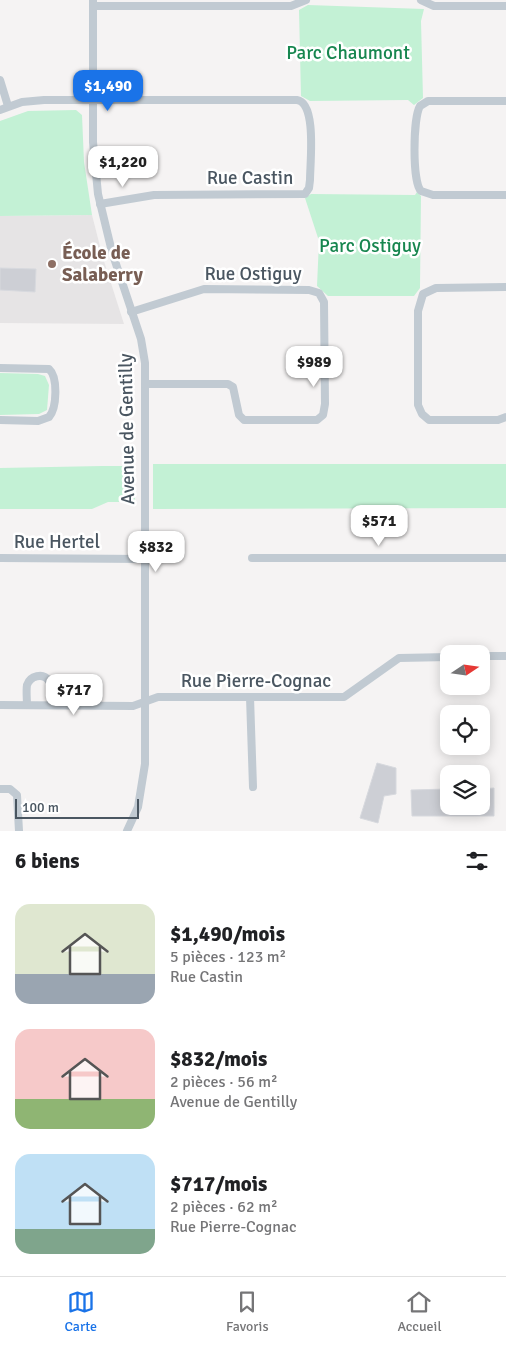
<!DOCTYPE html>
<html lang="fr">
<head>
<meta charset="utf-8">
<style>
  :root { --surface:#fff; --page:#f6f6f6; --text:#202124; --muted:#757577; --line:#e0e0e0; --accent:#1a73e8 }
  body { margin:0; font-family:Signika,sans-serif; background:var(--page); color:var(--text); height:100vh; display:flex; flex-direction:column; font-size:19px; white-space:nowrap }
  * { box-sizing:border-box; margin:0 }
  p { font-size:16px; color:var(--muted) }
  .icon { flex:none; width:28px; height:28px; fill:none; stroke:currentColor; stroke-width:2; stroke-linecap:round; stroke-linejoin:round }
  .map { position:relative; height:831px; overflow:hidden }
  .panel { display:flex; flex-direction:column; background:var(--surface); flex:1 }
  .panel>* { flex:none }
  .needle { width:32px; rotate:77deg }
  .tools { position:absolute; left:440px; top:645px; display:grid; gap:10px }
  .tools a { display:grid; place-items:center; width:50px; height:50px; border-radius:10px; background:var(--surface); box-shadow:0 2px 12px #0003; font-size:25px }
  .scale { position:absolute; left:15px; bottom:12px; width:124px; box-sizing:border-box; padding-left:5px; border:2px solid #4a5661; border-top:0; font-size:14px; line-height:18px; white-space:nowrap; color:#4a5661; -webkit-text-stroke:4px #fff; paint-order:stroke }
  .price { position:absolute; translate:-50% -42px; padding:0 11px; border-radius:10px; background:#fff; color:#222; font-size:16px; line-height:32px; filter:drop-shadow(0 1px 2px #0008) }
  .price::after { content:''; position:absolute; left:50%; top:30px; width:15px; height:11px; margin-left:-8px; background:inherit; clip-path:polygon(0 0,100% 0,50% 100%) }
  .price.selected { background:var(--accent); color:#fff }
  ul { padding:0; list-style:none }
  li { display:flex; align-items:center; gap:15px; height:125px; padding:0 15px }
  li span { display:grid; place-items:center; flex:none; width:140px; height:100px; border-radius:15px; color:#555 }
  li>.icon { margin-inline-start:auto }
  span .icon { width:60px; height:60px; fill:#fffc; stroke-width:1 }
  li b { font-size:21px }
  h2 { display:flex; justify-content:space-between; align-items:center; height:60px; padding:0 15px; font-size:21px }
  .dock { display:flex; justify-content:space-around; align-items:center; height:70px; border-top:1px solid var(--line); background:var(--surface); font-size:14px; color:var(--muted) }
  .dock a { display:grid; justify-items:center; gap:2px }
  .dock .selected { color:var(--accent) }
  .map>svg:first-child { display:block }
</style>
</head>
<body>
<div class="map">
<svg width="506" height="831" viewBox="0 0 506 831">
  <rect width="100%" height="100%" fill="#f5f3f3"/>
  <polygon fill="#e6e4e5" points="92,215 103,258 124,324 0,323 0,216"/>
  <g fill="#c3f1d5">
    <polygon points="308,5 424,9 421,21 423,98 414,105 408,100 310,101 301,96 299,10"/>
    <polygon points="76,110 82,115 84,162 92,215 0,216 0,121 28,111"/>
    <polygon points="417,192 421,196 420,288 414,296 328,296 317,286 319,241 305,198 311,194 415,195"/>
    <polygon points="0,373 38,374 45,376 49,385 47,410 39,414 0,415"/>
    <polygon points="153,464 506,464 506,508 153,509"/>
    <polygon points="102,466 135,466 135,502 108,502 92,509 0,509 0,468"/>
  </g>
  <g fill="#cdcfd5" stroke="#d7d9de">
    <polygon points="0,268 36,269 35,292 0,290"/>
    <polygon points="377,763 396,768 396,794 384,796 378,823 360,818"/>
    <polygon points="494,788 494,816 412,816 411,790 449,789 449,806 481,806 481,789"/>
  </g>
  <g fill="none" stroke-linecap="round" stroke-linejoin="round">
    <g stroke="#c1cad2" stroke-width="8">
      <polyline points="93,0 93,142 98,194 112,252 141,339 145,363 145,764 138,807 127,831"/>
      <polyline points="421,0 434,6 506,6"/>
      <polyline points="93,6 291,6 306,0"/>
      <polyline points="0,80 8,106"/>
      <path d="M506,101h-78l-8,5c-7,12 -8,76 1,85l12,4h73"/>
      <path d="M0,110l22,-8 22,-2h253c20,3 13,63 13,80l-1,8 -4,6 -151,1 -54,9"/>
      <polyline points="506,287 436,288 423,294 418,311 418,405 422,414 429,420 498,420 506,417"/>
      <polyline points="131,312 204,289 309,290 319,293 324,302 325,404 323,415 317,420 244,420 239,415 233,387 228,384 145,384"/>
      <path d="M0,368l49,1c9,8 8,39 0,48l-11,4 -38,-1"/>
      <polyline points="0,558 145,559"/>
      <polyline points="252,558 506,558"/>
      <polyline points="481,656 506,656"/>
      <polyline points="250,697 253,787"/>
      <polyline points="0,705 133,706 158,697 344,697 399,658 449,657"/>
      <path d="M27,705c0,-6 -1,-14 0,-20 3,-9 16,-13 22,-4 4,7 3,16 2,24"/>
      <polyline points="0,789 10,789 17,795 19,831"/>
    </g>
  </g>
  <circle fill="#8d6e63" stroke="#fff" stroke-width="2" cx="52" cy="264" r="5"/>
  <g text-anchor="middle" dominant-baseline="central" stroke-width="5" stroke-linejoin="round" paint-order="stroke">
    <g font-size="19" fill="#17864f" stroke="#fff">
      <text x="348" y="53">Parc Chaumont</text>
      <text x="370" y="246">Parc Ostiguy</text>
    </g>
    <g font-size="19" fill="#4a5661" stroke="#fff">
      <text x="250" y="178">Rue Castin</text>
      <text x="253" y="274">Rue Ostiguy</text>
      <text transform="translate(127 429) rotate(-91)">Avenue de Gentilly</text>
      <text x="57" y="542">Rue Hertel</text>
      <text x="256" y="681">Rue Pierre-Cognac</text>
    </g>
    <g font-size="19" font-weight="bold" fill="#785e54" stroke="#fff" text-anchor="start">
      <text x="62" y="253">École de<tspan x="62" dy="22">Salaberry</tspan></text>
    </g>
  </g>
</svg>
<div class="tools">
<a><svg class="needle" viewBox="-14 -14 28 28"><path d="M0-13l5 13h-10z" fill="#e53935"/><path d="M0 13l5-13h-10z" fill="#757577"/></svg></a>
<a><svg class="icon" aria-label="locate" viewBox="0 0 24 24"><circle cx="12" cy="12" r="6"/><path d="M12 2v4M12 18v4M2 12h4M18 12h4"/></svg></a>
<a><svg class="icon" aria-label="layers" viewBox="0 0 24 24"><path d="M12 4l9 5-9 5-9-5zM3 14l9 5 9-5"/></svg></a>
</div>
<div class="scale">100 m</div>
<b class="price selected" style="left:108px;top:112px">$1,490</b>
<b class="price" style="left:123px;top:188px">$1,220</b>
<b class="price" style="left:314px;top:388px">$989</b>
<b class="price" style="left:379px;top:547px">$571</b>
<b class="price" style="left:156px;top:573px">$832</b>
<b class="price" style="left:74px;top:716px">$717</b>
</div>
<section class="panel">
<h2>6 biens<svg class="icon" aria-label="filters" viewBox="0 0 24 24"><path d="M4 7h16M4 17h16"/><circle cx="9" cy="7" r="2"/><circle cx="15" cy="17" r="2"/></svg></h2>
<ul>
<li><span style="background:linear-gradient(#dfe7d0 70%,#9aa5b1 0)"><svg class="icon" aria-label="home" viewBox="0 0 24 24"><path d="M3 11l9-7 9 7M6 9v11h12V9"/></svg></span><div><b>$1,490/mois</b><p>5 pièces · 123 m²</p><p>Rue Castin</p></div></li>
<li><span style="background:linear-gradient(#f6c9c9 70%,#8fb573 0)"><svg class="icon" aria-label="home" viewBox="0 0 24 24"><path d="M3 11l9-7 9 7M6 9v11h12V9"/></svg></span><div><b>$832/mois</b><p>2 pièces · 56 m²</p><p>Avenue de Gentilly</p></div></li>
<li><span style="background:linear-gradient(#bfe0f5 75%,#7fa58c 0)"><svg class="icon" aria-label="home" viewBox="0 0 24 24"><path d="M3 11l9-7 9 7M6 9v11h12V9"/></svg></span><div><b>$717/mois</b><p>2 pièces · 62 m²</p><p>Rue Pierre-Cognac</p></div></li>
</ul>
</section>
<nav class="dock">
<a class="selected"><svg class="icon" aria-label="map" viewBox="0 0 24 24"><path d="M3 6l6-2 6 2 6-2v14l-6 2-6-2-6 2zM9 4v14M15 6v14"/></svg>Carte</a>
<a><svg class="icon" aria-label="saved" viewBox="0 0 24 24"><path d="M7 4h10v16l-5-4-5 4z"/></svg>Favoris</a>
<a><svg class="icon" aria-label="home" viewBox="0 0 24 24"><path d="M3 11l9-7 9 7M6 9v11h12V9"/></svg>Accueil</a>
</nav>
</body>
</html>
